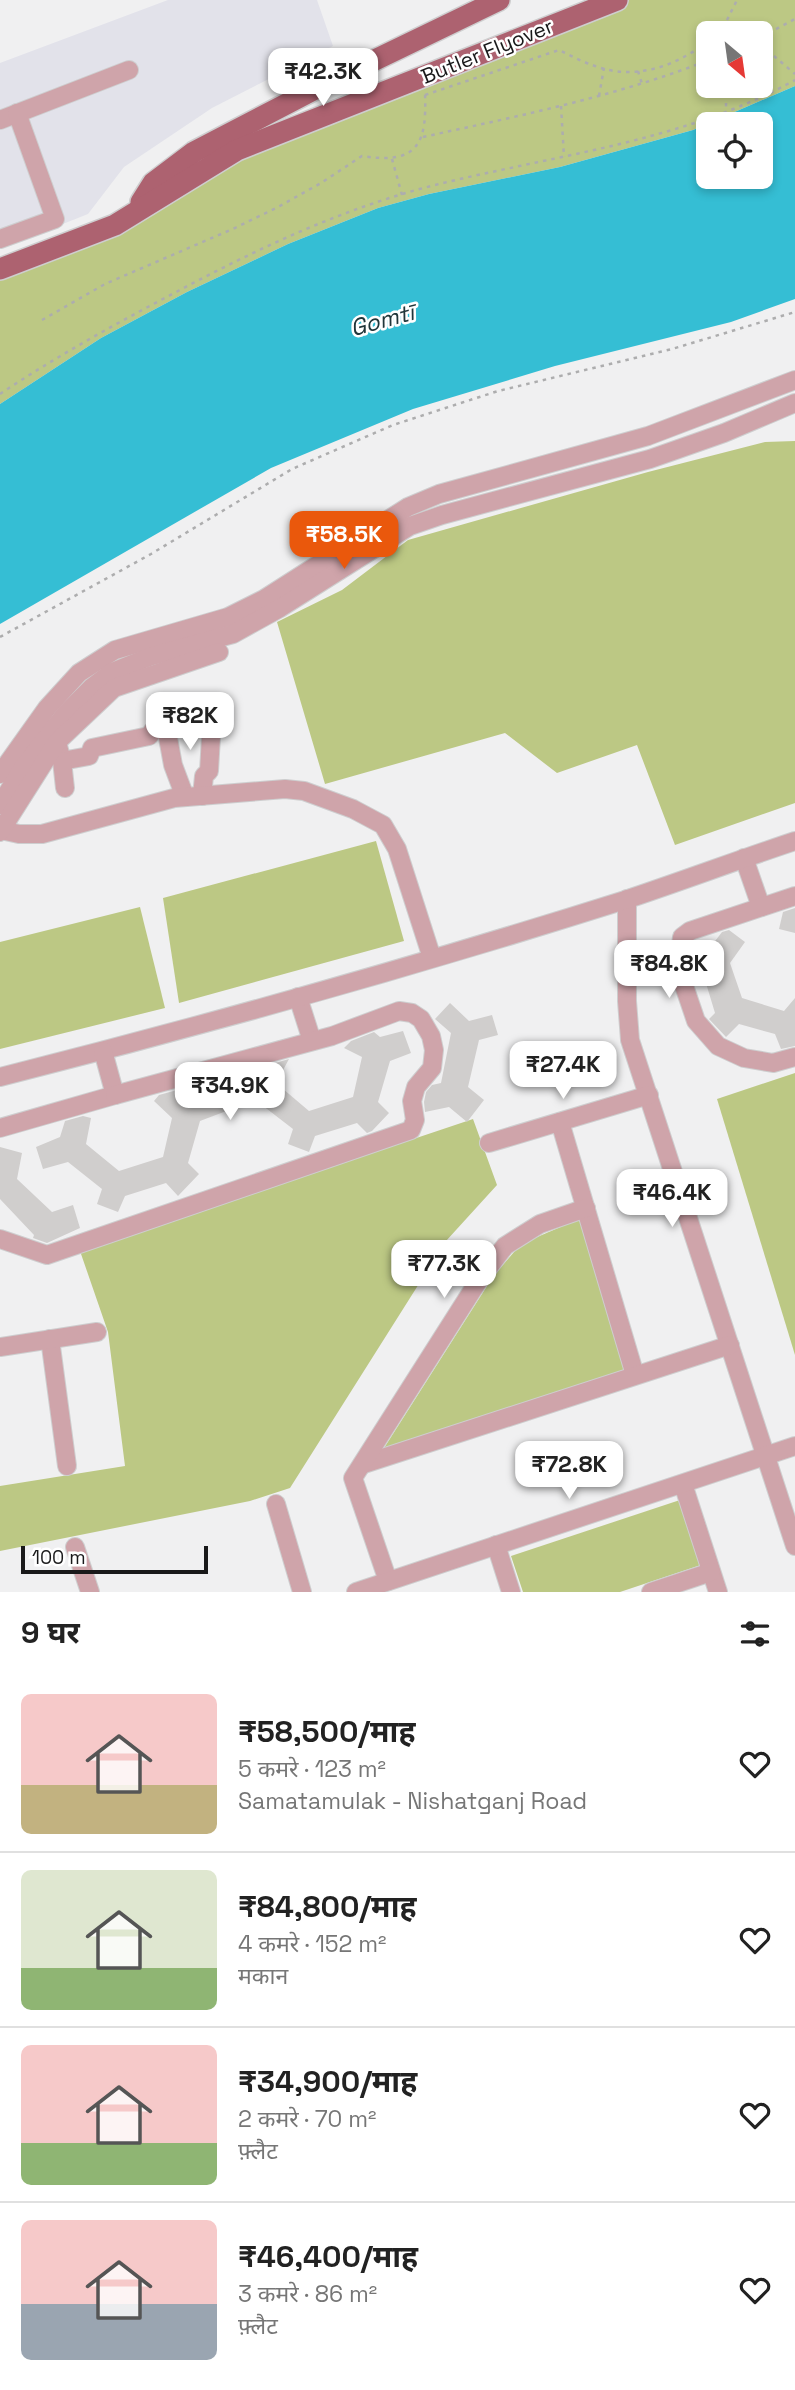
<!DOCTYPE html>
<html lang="hi">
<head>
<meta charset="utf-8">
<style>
  :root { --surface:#fff; --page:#f6f6f6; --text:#222; --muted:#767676; --line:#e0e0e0; --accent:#ea580c }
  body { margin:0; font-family:"Space Grotesk","Noto Sans Devanagari",sans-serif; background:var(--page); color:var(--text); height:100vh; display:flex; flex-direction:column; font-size:26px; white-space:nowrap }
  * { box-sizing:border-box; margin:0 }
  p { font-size:23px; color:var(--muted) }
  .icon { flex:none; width:38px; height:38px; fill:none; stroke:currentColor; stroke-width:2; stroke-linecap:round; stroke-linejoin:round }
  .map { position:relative; height:1592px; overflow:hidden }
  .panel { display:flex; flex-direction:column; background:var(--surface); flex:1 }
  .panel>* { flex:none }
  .needle { width:46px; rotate:151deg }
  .tools { position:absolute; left:696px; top:21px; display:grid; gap:14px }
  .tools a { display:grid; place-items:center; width:77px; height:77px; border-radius:10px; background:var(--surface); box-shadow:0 4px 10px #0003; font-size:35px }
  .scale { position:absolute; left:21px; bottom:18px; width:187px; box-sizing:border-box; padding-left:7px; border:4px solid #19191a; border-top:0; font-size:19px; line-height:24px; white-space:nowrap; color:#19191a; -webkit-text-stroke:5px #fff; paint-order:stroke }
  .price { position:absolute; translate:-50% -60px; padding:0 16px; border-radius:14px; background:#fff; color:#222; font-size:23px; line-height:46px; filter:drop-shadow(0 2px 4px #0008) }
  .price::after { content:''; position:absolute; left:50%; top:42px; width:21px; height:16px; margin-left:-10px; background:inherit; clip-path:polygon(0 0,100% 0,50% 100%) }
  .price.selected { background:var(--accent); color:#fff }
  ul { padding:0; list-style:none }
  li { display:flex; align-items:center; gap:21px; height:175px; padding:0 21px }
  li+li { border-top:2px solid var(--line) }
  li span { display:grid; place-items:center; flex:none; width:196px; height:140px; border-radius:10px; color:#555 }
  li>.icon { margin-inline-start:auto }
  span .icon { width:84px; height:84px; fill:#fffc; stroke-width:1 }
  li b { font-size:30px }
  h2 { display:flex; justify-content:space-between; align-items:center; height:84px; padding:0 21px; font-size:30px }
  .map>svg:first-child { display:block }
</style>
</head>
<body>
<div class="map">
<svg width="795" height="1592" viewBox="0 0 795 1592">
  <rect width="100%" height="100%" fill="#f0f0f1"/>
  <polygon fill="#e2e2ea" points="168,0 317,0 333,46 212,108 124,167 88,214 0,249 0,63"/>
  <g fill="#bcc884" fill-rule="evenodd">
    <path d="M617,0h178v86l-102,44 -133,37 -131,27 -51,14 -90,36 -101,48 -86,46 -101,66v-127l232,-118zM709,33h52v53h-52z"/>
    <polygon points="795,441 795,803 675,845 637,745 557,773 505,733 325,784 277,622 342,590 408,540 648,472 765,442"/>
    <polygon points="376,841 404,941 179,1003 163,898"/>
    <polygon points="140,907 165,1008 0,1049 0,942"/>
    <polygon points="795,1073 795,1355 717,1099"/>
    <polygon points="473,1119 497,1185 446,1241 290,1488 250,1501 0,1551 0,1486 125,1466 108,1332 80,1251"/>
    <polygon points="579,1219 625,1371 384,1448 494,1275 521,1244"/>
    <polygon points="680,1500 701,1565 620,1592 523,1592 511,1556"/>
  </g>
  <path fill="#35bed4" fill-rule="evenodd" d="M795,86v213l-64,23 -176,44 -142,43 -142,59 -271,156v-220l101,-66 86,-46 101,-48 90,-36 51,-14 131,-27 133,-37zM709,124h52v53h-52z"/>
  <g fill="#d0cecd">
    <polygon points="795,908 795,933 779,929 783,912"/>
    <polygon points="729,930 745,942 730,963 742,998 784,1011 795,998 795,1046 781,1049 775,1034 739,1024 726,1037 709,1019 715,1013 702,970 690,967 692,945 709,949 722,932"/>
    <polygon points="450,1003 469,1021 492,1015 498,1035 479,1040 468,1087 484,1100 467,1122 449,1107 425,1112 424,1102 426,1092 432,1085 441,1083 451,1033 435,1019"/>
    <polygon points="403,1031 411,1053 390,1061 378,1102 389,1113 372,1131 367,1133 357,1123 315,1136 309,1152 288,1144 293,1129 258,1102 229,1110 200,1121 188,1163 199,1174 178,1196 166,1183 125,1196 118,1212 97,1204 102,1189 68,1162 43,1169 36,1147 60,1137 65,1121 83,1116 91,1118 86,1144 119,1171 163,1157 172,1118 154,1101 159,1095 181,1089 189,1097 226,1088 226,1086 251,1077 255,1069 289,1059 276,1083 309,1111 353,1097 362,1057 344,1048 351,1041 374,1032 380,1037"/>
    <polygon points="0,1147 22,1153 17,1179 52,1212 73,1205 80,1228 47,1243 33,1238 34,1235 0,1199"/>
  </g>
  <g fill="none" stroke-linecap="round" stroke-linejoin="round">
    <defs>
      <g id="minor">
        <polyline points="0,120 129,70"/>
        <polyline points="0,239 55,219 17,113"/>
        <polyline points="164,716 173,765 185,797"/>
        <polyline points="57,742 62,761 89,756 92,748 149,736 164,716 213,703 209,771 204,776 202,796"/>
        <polyline points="62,761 65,788"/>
        <polyline points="0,774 47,708 79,673 115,650 228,617 264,599 408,507 439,494 648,436 795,380"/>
        <polyline points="0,805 24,766 65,714 91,688 112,672 152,656 233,634 280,608 410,526 442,515 650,459 724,433 795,403"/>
        <polyline points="1,830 19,834 42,834 174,798 285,789 304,791 353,809 383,825 397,849 432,958"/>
        <polyline points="0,832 57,742 114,688 219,652"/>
        <polyline points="744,858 761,907"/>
        <polyline points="795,896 690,931 682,937 678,968 696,1021 718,1046 744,1058 773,1063 795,1057"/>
        <polyline points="627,899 627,1001 630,1040 795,1546"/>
        <polyline points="298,997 312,1041"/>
        <path d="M0,1077c210,-53 419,-112 625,-177 57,-19 113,-40 170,-59"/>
        <polyline points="560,1122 635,1375"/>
        <polyline points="0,1128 115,1095 103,1051"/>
        <polyline points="489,1143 649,1095"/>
        <polyline points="0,1239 47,1255 411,1130 415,1120 412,1101 416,1087 432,1068 434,1050 431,1036 421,1019 412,1013 399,1011 332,1036 115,1095"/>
        <polyline points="50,1339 67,1466"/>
        <polyline points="0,1347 97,1332"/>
        <polyline points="364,1464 730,1345"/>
        <polyline points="683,1484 718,1592"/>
        <polyline points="276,1504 302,1592"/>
        <polyline points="496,1545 511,1592"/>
        <polyline points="75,1547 90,1592"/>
        <polyline points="388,1581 353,1478 479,1280 505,1246 540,1224 586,1208"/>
        <polyline points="356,1592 795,1446"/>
        <polyline points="651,1592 711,1572"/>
      </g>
      <g id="major">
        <polyline points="141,202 153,183 194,152 319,87 499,0"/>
        <polyline points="0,269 115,225 237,150 617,0"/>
      </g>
    </defs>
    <use href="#minor" stroke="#cececf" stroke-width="20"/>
    <use href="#major" stroke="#cececf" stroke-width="24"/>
    <g stroke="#adadae" stroke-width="2.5" stroke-dasharray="3.5 5" stroke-linecap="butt">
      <polyline points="716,33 727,20 737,0"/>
      <polyline points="761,37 795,19"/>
      <polyline points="761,45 795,74"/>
      <polyline points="638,71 642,84"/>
      <polyline points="726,86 726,110"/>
      <path d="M425,95l134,-45c12,6 24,12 36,16 40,15 83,0 114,-26"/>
      <polyline points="599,96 604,68"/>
      <polyline points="561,106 564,157"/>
      <path d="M423,137c96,-21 194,-41 286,-77"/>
      <polyline points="392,159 402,195"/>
      <path d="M42,320l63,-36 130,-56 43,-21 43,-24 41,-27c57,9 65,-13 63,-64"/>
      <path d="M0,394c57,-38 117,-71 178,-103 81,-43 164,-82 253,-105 123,-31 252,-44 364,-106"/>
      <polyline points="0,637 151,554 292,469 393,425 498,391 672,349 795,312"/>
    </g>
    <use href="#minor" stroke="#cfa4aa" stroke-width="18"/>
    <use href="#major" stroke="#ad6270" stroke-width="21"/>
  </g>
  <g text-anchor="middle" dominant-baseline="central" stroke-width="5" stroke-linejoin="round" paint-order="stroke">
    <g font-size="21" fill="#19191a" stroke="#fff">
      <text transform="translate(487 51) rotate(-22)">Butler Flyover</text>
    </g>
    <g font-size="23" font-style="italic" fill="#20363a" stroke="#fff">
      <text transform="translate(382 320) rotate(-15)">Gomtī</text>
    </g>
  </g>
</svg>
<div class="tools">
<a><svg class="needle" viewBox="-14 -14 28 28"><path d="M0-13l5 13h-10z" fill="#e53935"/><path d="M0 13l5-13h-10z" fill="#767676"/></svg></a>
<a><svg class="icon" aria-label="locate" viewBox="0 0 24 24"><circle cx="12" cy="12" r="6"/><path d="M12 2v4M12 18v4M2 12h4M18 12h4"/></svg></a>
</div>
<div class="scale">100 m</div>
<b class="price" style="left:323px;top:108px">₹42.3K</b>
<b class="price selected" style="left:344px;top:571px">₹58.5K</b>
<b class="price" style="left:190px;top:752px">₹82K</b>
<b class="price" style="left:669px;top:1000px">₹84.8K</b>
<b class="price" style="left:563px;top:1101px">₹27.4K</b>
<b class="price" style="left:230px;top:1122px">₹34.9K</b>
<b class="price" style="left:672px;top:1229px">₹46.4K</b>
<b class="price" style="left:444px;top:1300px">₹77.3K</b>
<b class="price" style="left:569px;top:1501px">₹72.8K</b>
</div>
<section class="panel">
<h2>9 घर<svg class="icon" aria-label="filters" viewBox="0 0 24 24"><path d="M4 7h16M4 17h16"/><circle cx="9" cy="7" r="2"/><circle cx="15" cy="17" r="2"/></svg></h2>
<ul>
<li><span style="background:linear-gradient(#f6c9c9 65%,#c2b280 0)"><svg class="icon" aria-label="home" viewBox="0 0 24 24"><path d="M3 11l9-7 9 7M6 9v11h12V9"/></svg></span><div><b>₹58,500/माह</b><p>5 कमरे · 123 m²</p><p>Samatamulak - Nishatganj Road</p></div><svg class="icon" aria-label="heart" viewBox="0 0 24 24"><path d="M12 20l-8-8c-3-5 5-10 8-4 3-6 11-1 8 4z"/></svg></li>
<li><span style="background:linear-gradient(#dfe7d0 70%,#8fb573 0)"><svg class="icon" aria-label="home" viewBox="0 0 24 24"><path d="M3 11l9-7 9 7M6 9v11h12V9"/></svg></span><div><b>₹84,800/माह</b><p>4 कमरे · 152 m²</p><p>मकान</p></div><svg class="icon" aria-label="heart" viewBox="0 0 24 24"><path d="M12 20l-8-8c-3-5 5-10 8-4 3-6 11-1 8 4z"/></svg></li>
<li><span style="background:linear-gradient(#f6c9c9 70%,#8fb573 0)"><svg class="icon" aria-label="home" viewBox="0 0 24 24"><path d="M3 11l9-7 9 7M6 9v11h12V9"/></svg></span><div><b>₹34,900/माह</b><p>2 कमरे · 70 m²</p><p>फ़्लैट</p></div><svg class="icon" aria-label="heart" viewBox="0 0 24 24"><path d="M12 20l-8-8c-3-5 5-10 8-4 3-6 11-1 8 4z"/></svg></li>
<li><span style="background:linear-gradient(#f6c9c9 60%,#9aa5b1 0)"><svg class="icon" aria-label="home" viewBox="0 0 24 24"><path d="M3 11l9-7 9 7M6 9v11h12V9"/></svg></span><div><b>₹46,400/माह</b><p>3 कमरे · 86 m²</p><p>फ़्लैट</p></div><svg class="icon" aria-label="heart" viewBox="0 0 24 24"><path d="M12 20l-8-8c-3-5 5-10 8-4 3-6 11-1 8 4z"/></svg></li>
</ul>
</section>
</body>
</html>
